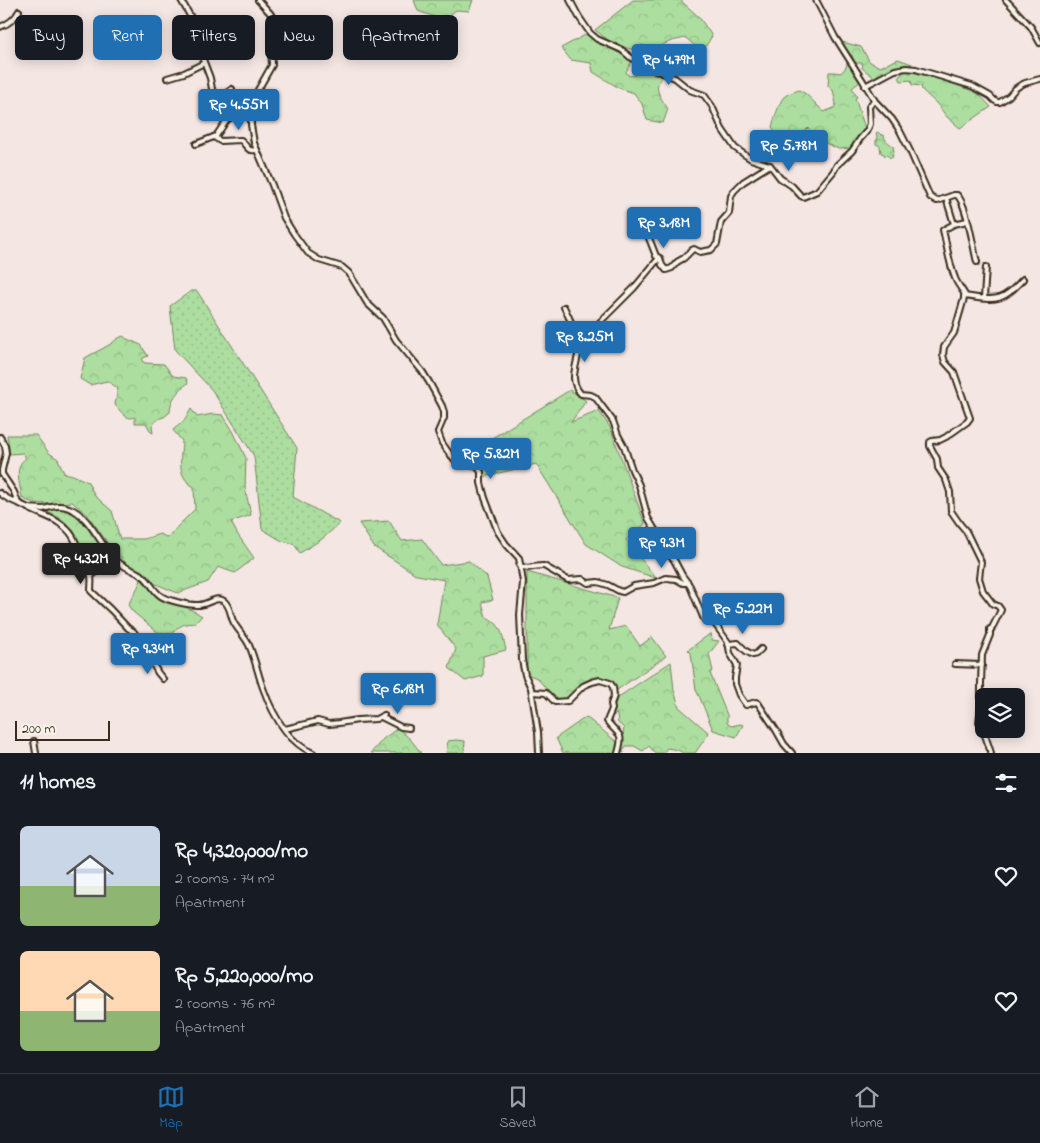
<!DOCTYPE html>
<html lang="en">
<head>
<meta charset="utf-8">
<style>
  :root { --surface:#171b24; --page:#20242c; --text:#f1f3f6; --muted:#9ea1a6; --line:#363941; --accent:#1f6fb2 }
  body { margin:0; font-family:"Indie Flower",sans-serif; background:var(--page); color:var(--text); height:100vh; display:flex; flex-direction:column; font-size:19px; white-space:nowrap }
  * { box-sizing:border-box; margin:0 }
  p { font-size:16px; color:var(--muted) }
  .icon { flex:none; width:28px; height:28px; fill:none; stroke:currentColor; stroke-width:2; stroke-linecap:round; stroke-linejoin:round }
  .map { position:relative; height:753px; overflow:hidden }
  .side { display:flex; flex-direction:column; background:var(--surface); flex:1 }
  .side>* { flex:none }
  .guide { position:absolute; left:15px; top:15px; width:500px; height:45px; display:flex; gap:10px }
  .tools { position:absolute; left:975px; top:688px; display:grid; gap:10px }
  .tools a { display:grid; place-items:center; width:50px; height:50px; border-radius:8px; background:var(--surface); box-shadow:0 2px 12px #0003; font-size:25px }
  .scale { position:absolute; left:15px; bottom:12px; width:95px; box-sizing:border-box; padding-left:5px; border:2px solid #3b2a1e; border-top:0; font-size:14px; line-height:18px; white-space:nowrap; color:#3b2a1e; -webkit-text-stroke:4px #f7f3e8; paint-order:stroke }
  .price { position:absolute; translate:-50% -42px; padding:0 11px; border-radius:5px; background:var(--accent); color:#fff; font-size:16px; line-height:32px; filter:drop-shadow(0 1px 2px #0008) }
  .price::after { content:''; position:absolute; left:50%; top:30px; width:15px; height:11px; margin-left:-8px; background:inherit; clip-path:polygon(0 0,100% 0,50% 100%) }
  .price.current { background:#222; color:#fff }
  ul { padding:0; list-style:none }
  li { display:flex; align-items:center; gap:15px; height:125px; padding:0 20px }
  li span { display:grid; place-items:center; flex:none; width:140px; height:100px; border-radius:8px; color:#555 }
  li>.icon { margin-inline-start:auto }
  span .icon { width:60px; height:60px; fill:#fffc; stroke-width:1 }
  li b { font-size:21px }
  h2 { display:flex; justify-content:space-between; align-items:center; height:60px; padding:0 20px; font-size:21px }
  .tag { padding:0 18px; border-radius:8px; background:var(--surface); box-shadow:0 2px 12px #0003; font-size:18px; line-height:45px }
  .tag.current { background:var(--accent); color:#fff }
  .dock { display:flex; justify-content:space-around; align-items:center; height:70px; border-top:1px solid var(--line); background:var(--surface); font-size:14px; color:var(--muted) }
  .dock a { display:grid; justify-items:center; gap:2px }
  .dock .current { color:var(--accent) }
  .map>svg:first-child { display:block }
</style>
</head>
<body>
<div class="map">
<svg width="1040" height="753" viewBox="0 0 1040 753">
  <defs>
    <pattern id="grass-dots" width="8" height="8" patternUnits="userSpaceOnUse" patternTransform="scale(1.25)"><rect width="8" height="8" fill="#acde9f"/><path d="M2 2h.1M6 6h.1" fill="none" stroke="#95bf88" stroke-width="1.8" stroke-linecap="round"/></pattern>
    <pattern id="forest-crowns" width="20" height="18" patternUnits="userSpaceOnUse" patternTransform="scale(1.25)"><rect width="20" height="18" fill="#acde9f"/><path d="M2 6a3 3 0 1 1 6 0M12 15a3 3 0 1 1 6 0" fill="none" stroke="#95bf88"/></pattern>
  </defs>
  <rect width="100%" height="100%" fill="#f4e6e3"/>
  <filter id="ink" filterUnits="userSpaceOnUse"><feTurbulence type="fractalNoise" baseFrequency=".02" numOctaves="2"/><feDisplacementMap in="SourceGraphic" scale="10" xChannelSelector="R" yChannelSelector="G"/><feConvolveMatrix kernelMatrix="1 2 1 2 8 2 1 2 1" color-interpolation-filters="sRGB"/></filter>
  <g filter="url(#ink)">
    <polygon fill="url(#grass-dots)" stroke="#74845e" points="191,291 197,291 297,448 293,497 340,523 322,539 300,553 294,544 282,541 262,529 254,456 212,390 175,350 170,306"/>
    <g fill="url(#forest-crowns)" stroke="#74845e">
      <polygon points="414,0 473,0 469,11 456,10 443,20 418,11"/>
      <path d="M633,0h47l19,17 13,19 -11,18 -7,-9 -8,-7c-5,1 -11,2 -17,4 -13,6 -13,10 -27,3l-8,5 -21,-6 -18,-14z"/>
      <path d="M587,34l45,27 -6,11 3,4 6,-1 8,-6 19,8c-10,11 -1,21 6,32l-5,14 -16,-3 -5,-16 -8,-11 -15,-5 -26,-16 -2,-9 -20,-3 -10,-12z"/>
      <polygon points="842,42 861,47 870,62 880,67 898,59 912,64 883,77 875,78 862,68 863,63 854,63 852,55 845,54"/>
      <path d="M848,60l13,21 -9,7 5,9 -2,1 11,33 -14,17c-4,0 -9,1 -13,1 -10,-3 -25,-12 -31,-21l-10,10 -15,6 -9,-6v-8l-2,-3c1,-5 8,-26 11,-29 3,-4 11,-6 16,-8l7,4 18,18 10,-4 2,-4 -3,-14 -5,-4 1,-14h5l7,1 5,-6z"/>
      <polygon points="904,70 942,80 978,93 991,107 960,128 947,117 937,104 922,90 921,86 912,85 911,80 901,81 899,77"/>
      <path d="M878,132l3,3h3c1,6 4,7 9,11l1,6 -2,2 1,3 -3,1 -3,-3 -2,1 -1,-2 -3,-1 -1,-7 -4,-2v-4h2l-2,-7z"/>
      <path d="M123,336l4,3 14,6 7,11 -5,2 -1,3 3,2 19,1 9,12 13,2 2,5c-10,8 -18,16 -18,29l-6,5 -4,1 -5,4 -3,4 1,7 -2,-1 -5,-9h-11v-6c-9,4 -14,-6 -20,-12l3,-17 -11,-7 -17,4 -10,-6 5,-21c8,-5 16,-8 24,-13 5,-3 8,-7 14,-9z"/>
      <polygon points="570,390 586,401 571,422 599,411 610,427 645,524 626,540 656,578 622,567 586,544 536,464 483,477 461,457"/>
      <path d="M191,409l6,8 16,-3 10,1 10,16 13,27 -1,30 6,27 -20,7 7,13 16,23 -19,15 -17,-6 -10,15 -30,11 -22,-9 -30,-21 -14,-14 -25,-35 -15,-12c-16,1 -36,5 -50,-4 -2,-14 -9,-31 4,-40l-3,-5 -13,1 -3,-19h29l13,18 9,6 6,14 9,2 15,7 7,14 17,15 8,28h24l16,-5 8,4 10,-12 17,-17 -1,-22c-18,-11 -13,-28 -12,-46l-9,-11 12,-10z"/>
      <path d="M57,509c3,0 9,0 12,1 13,6 32,37 41,50l-18,10 -5,-5 -13,-34 -12,-12 -17,-8z"/>
      <path d="M389,521l13,20 20,-2 19,26 28,-4 18,16 6,23 -11,2 4,15c16,7 16,17 20,33l-23,6v20l-18,5 -16,-13 7,-19 -19,-24 7,-45 -27,-5 -43,-28 -15,-24z"/>
      <polygon points="527,572 618,598 609,630 626,626 640,646 652,637 666,656 617,690 611,681 592,677 568,698 556,700 537,678 527,674"/>
      <path d="M141,579c8,7 12,18 23,22 3,1 5,1 8,2 10,2 21,7 30,13l-7,7 -10,1 -8,4 -5,6 -15,-2 -25,-21 -4,-6 11,-20z"/>
      <polygon points="711,633 712,640 719,641 709,654 713,671 710,673 727,715 727,723 731,726 741,724 743,725 736,737 713,730 700,698 696,690 691,653 688,650"/>
      <polygon points="671,662 674,690 679,707 709,733 695,753 683,753 678,750 667,748 663,753 655,753 649,746 643,751 634,746 626,746 623,751 624,753 563,753 556,738 586,717 618,743 622,750 623,734 624,728 618,723 617,714 612,716 617,698"/>
      <polygon points="398,728 411,740 421,753 371,753 383,739"/>
      <polygon points="456,740 465,741 464,753 446,753 448,741"/>
    </g>
    <g fill="none" stroke-linecap="round" stroke-linejoin="round">
      <defs>
        <g id="minor">
          <polyline points="181,0 193,21 197,35 198,46 210,78 212,89 219,107 227,120"/>
          <polyline points="258,0 270,13 274,19 274,26 271,47 272,65 254,97 251,112 251,125 254,143 272,185 284,218 294,234 308,253 319,260 342,267 349,273 367,303 383,318 396,340 422,371 429,382 442,406 444,412 444,418 438,432 442,443 449,453 456,461 477,467 479,469 481,472 481,483 485,498 498,532 506,544 519,558 523,582 520,615 522,660 525,675 531,688 538,732 539,753"/>
          <polyline points="570,0 579,17 590,33 597,39 622,50 630,57 651,68 675,78 690,90 704,95 712,106 722,129 735,148 751,159 769,165"/>
          <path d="M816,0l19,37 28,44 12,20 17,18 8,12 10,20 20,46 7,4 17,-6h3c10,9 16,52 20,67"/>
          <polyline points="1006,0 1031,27 1040,43"/>
          <path d="M0,27c8,-3 15,-8 19,-16"/>
          <polyline points="167,78 184,73 204,63"/>
          <polyline points="865,86 895,70 906,68 916,69 972,86 990,96 994,100 997,102 1000,102 1009,96 1015,89 1019,86 1025,83 1040,79"/>
          <polyline points="216,101 232,89"/>
          <path d="M214,137l6,4 21,-1c6,6 6,12 16,10"/>
          <polyline points="196,144 216,136 227,120 233,116 251,112"/>
          <path d="M946,198l8,26 -11,6c4,16 6,33 12,48 2,6 7,11 10,17l-11,38 -10,14 -1,8 2,7 9,10 16,46 -3,4 -21,15 -6,3 -8,1 -2,1v4l7,13 1,9 8,12 4,12 1,19 9,13 6,7 15,31 -2,16 4,13 10,13 5,2 3,4 -10,20"/>
          <polyline points="630,223 640,224 643,227 647,233 656,256 660,258 662,265 666,270 672,268 677,262 684,258 692,250 694,249 700,252 711,250 717,244 721,222 729,213 731,196 734,191 743,182 770,165 780,178 792,186 801,196 803,197 817,191 833,172 837,165 852,151 860,139 867,131 870,124 869,107 874,100"/>
          <polyline points="954,224 967,221"/>
          <path d="M964,296c31,4 37,8 59,-17"/>
          <polyline points="984,298 986,267"/>
          <path d="M564,307c4,8 14,30 15,37 1,18 -13,34 2,50l10,1 4,2 18,24 5,14 6,11 8,24 7,15 9,33 12,20 7,15 7,7 8,15 8,11 13,31 1,2 11,5 13,18 2,11 7,12 -2,13v6l4,11 7,10 10,-3 2,1 18,27 8,14 8,9"/>
          <polyline points="579,343 634,288 659,258"/>
          <polyline points="0,437 5,446 6,453 2,470 2,474 14,492 18,503"/>
          <path d="M0,493c8,8 18,9 28,15 10,6 21,8 31,15 17,11 17,22 24,39 2,4 6,9 8,14 1,4 0,10 0,15l20,19 17,18 6,4 10,16 14,25 5,6"/>
          <path d="M28,508c5,0 10,1 15,1 9,-2 17,-5 26,-1 20,7 31,36 45,51 8,8 20,11 29,17 8,6 10,15 18,20 8,5 27,9 36,9 10,1 20,-11 28,-3 6,6 5,14 9,21 4,7 11,14 15,22 6,14 9,29 14,43 9,25 24,54 50,65"/>
          <path d="M519,565c9,6 16,0 25,1l24,14 14,-1 6,4 10,-1 10,3 11,6 4,1 11,-6 20,-3 12,-5 10,1 7,4h5"/>
          <polyline points="91,576 114,559"/>
          <polyline points="990,629 990,635 982,655 981,683 981,706 979,722 986,738 991,753"/>
          <polyline points="728,644 738,643 746,651 753,655 756,654 761,649"/>
          <polyline points="955,664 982,665"/>
          <path d="M532,692l14,1 9,9 13,-1 15,-15 9,-4 8,-2 10,3 3,4 1,9 -3,8 1,5 -5,12c12,16 17,10 11,32"/>
          <polyline points="381,717 401,727 409,728"/>
          <polyline points="285,729 318,721 329,724 339,723 358,720 376,719 384,715"/>
          <polyline points="34,741 36,753"/>
        </g>
      </defs>
      <use href="#minor" stroke="#3b2a1e" stroke-width="8"/>
      <use href="#minor" stroke="#f7f3e8" stroke-width="4"/>
    </g>
  </g>
</svg>
<div class="tools">
<a><svg class="icon" aria-label="layers" viewBox="0 0 24 24"><path d="M12 4l9 5-9 5-9-5zM3 14l9 5 9-5"/></svg></a>
</div>
<div class="scale">200 m</div>
<b class="price" style="left:669px;top:86px">Rp 4.79M</b>
<b class="price" style="left:239px;top:131px">Rp 4.55M</b>
<b class="price" style="left:789px;top:172px">Rp 5.78M</b>
<b class="price" style="left:664px;top:249px">Rp 3.18M</b>
<b class="price" style="left:585px;top:363px">Rp 8.25M</b>
<b class="price" style="left:491px;top:480px">Rp 5.82M</b>
<b class="price" style="left:662px;top:569px">Rp 9.3M</b>
<b class="price current" style="left:81px;top:585px">Rp 4.32M</b>
<b class="price" style="left:743px;top:635px">Rp 5.22M</b>
<b class="price" style="left:148px;top:675px">Rp 9.34M</b>
<b class="price" style="left:398px;top:715px">Rp 6.18M</b>
<div class="guide">
<a class="tag">Buy</a>
<a class="tag current">Rent</a>
<a class="tag">Filters</a>
<a class="tag">New</a>
<a class="tag">Apartment</a>
</div>
</div>
<section class="side">
<h2>11 homes<svg class="icon" aria-label="filters" viewBox="0 0 24 24"><path d="M4 7h16M4 17h16"/><circle cx="9" cy="7" r="2"/><circle cx="15" cy="17" r="2"/></svg></h2>
<ul>
<li><span style="background:linear-gradient(#c9d6e8 60%,#8fb573 0)"><svg class="icon" aria-label="home" viewBox="0 0 24 24"><path d="M3 11l9-7 9 7M6 9v11h12V9"/></svg></span><div><b>Rp 4,320,000/mo</b><p>2 rooms · 74 m²</p><p>Apartment</p></div><svg class="icon" aria-label="heart" viewBox="0 0 24 24"><path d="M12 20l-8-8c-3-5 5-10 8-4 3-6 11-1 8 4z"/></svg></li>
<li><span style="background:linear-gradient(#ffd9b3 60%,#8fb573 0)"><svg class="icon" aria-label="home" viewBox="0 0 24 24"><path d="M3 11l9-7 9 7M6 9v11h12V9"/></svg></span><div><b>Rp 5,220,000/mo</b><p>2 rooms · 76 m²</p><p>Apartment</p></div><svg class="icon" aria-label="heart" viewBox="0 0 24 24"><path d="M12 20l-8-8c-3-5 5-10 8-4 3-6 11-1 8 4z"/></svg></li>
</ul>
</section>
<nav class="dock">
<a class="current"><svg class="icon" aria-label="map" viewBox="0 0 24 24"><path d="M3 6l6-2 6 2 6-2v14l-6 2-6-2-6 2zM9 4v14M15 6v14"/></svg>Map</a>
<a><svg class="icon" aria-label="saved" viewBox="0 0 24 24"><path d="M7 4h10v16l-5-4-5 4z"/></svg>Saved</a>
<a><svg class="icon" aria-label="home" viewBox="0 0 24 24"><path d="M3 11l9-7 9 7M6 9v11h12V9"/></svg>Home</a>
</nav>
</body>
</html>
